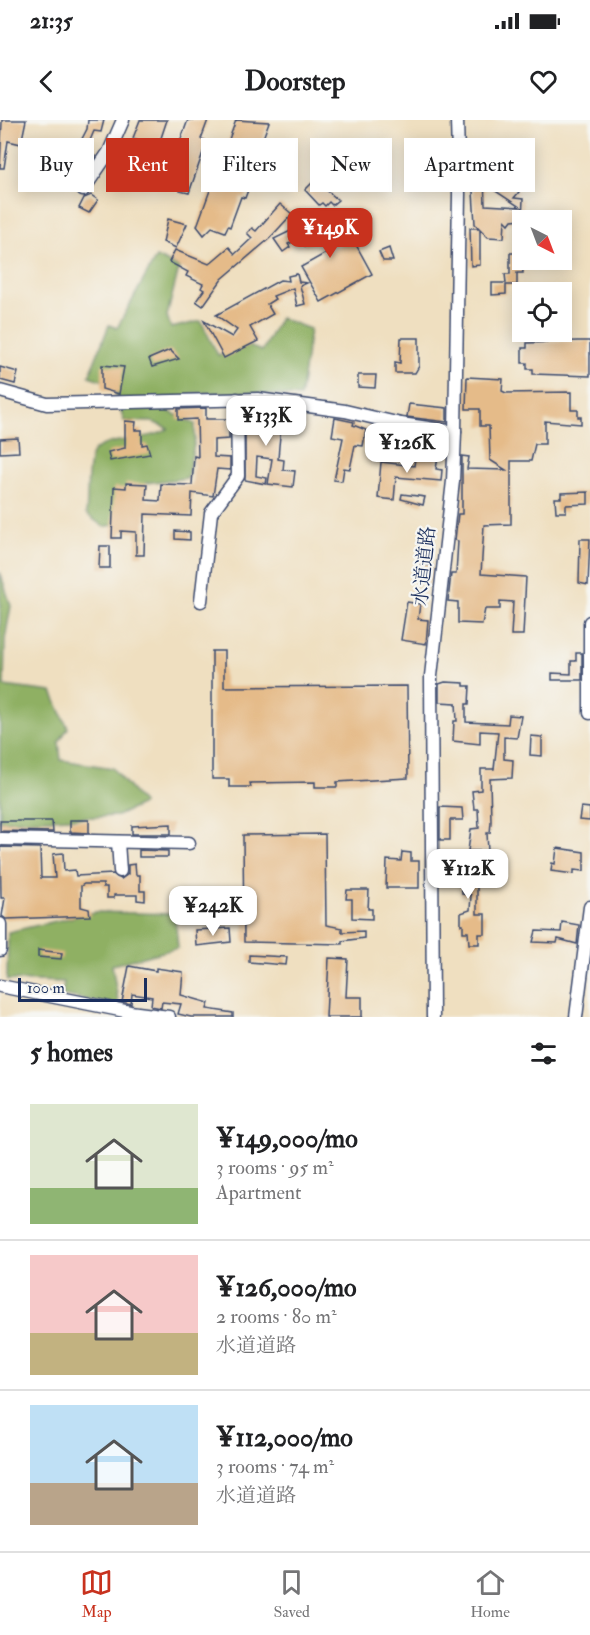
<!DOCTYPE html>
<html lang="en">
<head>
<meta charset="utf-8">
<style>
  :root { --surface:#fff; --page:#f2f2f2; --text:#202124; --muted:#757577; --line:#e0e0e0; --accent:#c8321e }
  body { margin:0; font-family:"IM FELL Double Pica","Noto Serif JP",serif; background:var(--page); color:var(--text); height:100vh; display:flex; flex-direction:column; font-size:22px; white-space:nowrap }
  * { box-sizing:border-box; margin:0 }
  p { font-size:20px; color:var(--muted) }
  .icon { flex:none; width:33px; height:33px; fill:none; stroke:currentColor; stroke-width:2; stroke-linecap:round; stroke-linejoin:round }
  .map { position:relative; height:897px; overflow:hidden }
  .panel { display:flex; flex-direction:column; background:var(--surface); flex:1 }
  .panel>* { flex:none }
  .banner { position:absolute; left:18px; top:18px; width:555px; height:54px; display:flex; gap:12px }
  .needle { width:39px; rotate:138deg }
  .controls { position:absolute; left:512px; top:90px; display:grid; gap:12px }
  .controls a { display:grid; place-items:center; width:60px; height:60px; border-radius:0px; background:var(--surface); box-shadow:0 3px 15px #0003; font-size:30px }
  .scale { position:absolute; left:18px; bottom:15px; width:129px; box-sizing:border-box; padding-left:6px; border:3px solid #1b2f5e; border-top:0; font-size:16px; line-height:21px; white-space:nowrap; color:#1b2f5e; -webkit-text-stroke:4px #f6f6f2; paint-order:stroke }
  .price { position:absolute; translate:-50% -51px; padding:0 14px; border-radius:12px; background:#fff; color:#222; font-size:20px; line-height:39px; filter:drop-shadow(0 2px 3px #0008) }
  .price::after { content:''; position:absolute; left:50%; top:36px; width:18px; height:14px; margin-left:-9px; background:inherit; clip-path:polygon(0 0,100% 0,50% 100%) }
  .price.selected { background:var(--accent); color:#fff }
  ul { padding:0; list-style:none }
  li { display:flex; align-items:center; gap:18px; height:150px; padding:0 30px }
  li+li { border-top:2px solid var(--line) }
  li span { display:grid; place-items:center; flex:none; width:168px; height:120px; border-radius:0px; color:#555 }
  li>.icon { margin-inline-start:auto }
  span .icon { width:72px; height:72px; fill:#fffc; stroke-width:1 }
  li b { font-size:26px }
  h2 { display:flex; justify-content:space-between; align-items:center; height:72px; padding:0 30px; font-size:26px }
  .chip { padding:0 21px; border-radius:0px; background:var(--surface); box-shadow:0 3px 15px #0003; font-size:21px; line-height:54px }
  .chip.selected { background:var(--accent); color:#fff }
  .status { display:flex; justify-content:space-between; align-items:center; height:42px; padding:0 30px; background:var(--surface); direction:ltr }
  .status svg { height:16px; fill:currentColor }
  header { display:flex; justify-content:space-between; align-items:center; height:78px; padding:0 30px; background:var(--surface); font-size:27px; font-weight:800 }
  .menu { display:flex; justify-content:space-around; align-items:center; height:84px; border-top:2px solid var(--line); background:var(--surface); font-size:16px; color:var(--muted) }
  .menu a { display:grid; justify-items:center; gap:3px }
  .menu .selected { color:var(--accent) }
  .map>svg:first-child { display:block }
</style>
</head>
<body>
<div class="status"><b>21:35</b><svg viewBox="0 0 49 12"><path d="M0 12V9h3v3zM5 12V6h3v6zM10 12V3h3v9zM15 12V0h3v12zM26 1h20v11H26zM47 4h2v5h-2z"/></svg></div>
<header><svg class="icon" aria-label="back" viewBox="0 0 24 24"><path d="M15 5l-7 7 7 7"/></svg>Doorstep<svg class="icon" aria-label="heart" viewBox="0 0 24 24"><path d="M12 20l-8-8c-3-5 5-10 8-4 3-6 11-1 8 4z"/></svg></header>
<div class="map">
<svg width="590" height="897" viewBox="0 0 590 897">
  <rect width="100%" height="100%" fill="#f6f6f2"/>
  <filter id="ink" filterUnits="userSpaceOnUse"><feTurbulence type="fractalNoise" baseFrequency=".0167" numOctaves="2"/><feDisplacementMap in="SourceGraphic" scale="12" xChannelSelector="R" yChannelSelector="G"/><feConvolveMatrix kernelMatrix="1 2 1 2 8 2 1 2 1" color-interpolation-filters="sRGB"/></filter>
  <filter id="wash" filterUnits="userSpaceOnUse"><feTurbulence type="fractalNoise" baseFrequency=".008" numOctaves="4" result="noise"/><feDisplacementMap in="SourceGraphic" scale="24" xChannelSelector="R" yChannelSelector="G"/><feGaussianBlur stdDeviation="1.35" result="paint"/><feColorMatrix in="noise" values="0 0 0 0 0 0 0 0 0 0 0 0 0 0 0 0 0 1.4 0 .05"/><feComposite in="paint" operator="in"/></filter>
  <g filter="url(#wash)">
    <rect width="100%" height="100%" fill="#efdfc0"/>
    <g fill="#8fb063" stroke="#557060" stroke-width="1.5">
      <path d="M156,137l23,11 -12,48 4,12 30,-7 17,34 30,-9 14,5 18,-33 30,11 -9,63 -1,5 -44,-4h-63l-25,18 27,13v16l-8,38 -41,5 -21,39 -21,5 -18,-13c2,-18 0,-40 5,-58 6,-20 59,-14 77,-27l-15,-7 -29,-1 -11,-37 -24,-8 20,-51 8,3z"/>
      <polygon points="0,452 11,486 5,519 4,566 52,572 68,608 59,622 61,640 113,648 143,684 117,696 0,701"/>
      <polygon points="95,792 175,794 178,828 112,845 119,886 62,875 64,862 7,860 8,812"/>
    </g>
    <g id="blocks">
      <g fill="#e5bb89">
        <polygon points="2,0 26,0 21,24 8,21 4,48 0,48"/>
        <polygon points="88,0 104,0 101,12 94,11 86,30 96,37 91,43 85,39 78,50 69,44 87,9"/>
        <polygon points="140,0 167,0 158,27 133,18"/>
        <polygon points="188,0 208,0 201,19 207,21 189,73 180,71 182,65 166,59"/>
        <polygon points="236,0 269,2 256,37 245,32 239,49 254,54 245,78 241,77 230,107 228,106 225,112 212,107 204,115 197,106 221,40 230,43 237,26 228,22"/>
        <polygon points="334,33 340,39 329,49 321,39 326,34 328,36"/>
        <polygon points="472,56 484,56 485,85 520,87 488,66 495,56 519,72 514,78 523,79 522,99 512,100 509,104 505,100 504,118 488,117 480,109 480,145 471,146 470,108 479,108 475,104"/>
        <polygon points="315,60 338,80 332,85 329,82 325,86 322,83 319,85 305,70"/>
        <polygon points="91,75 98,80 89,93 79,88 84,78"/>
        <polygon points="280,84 292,94 269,119 222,159 203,186 196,181 204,170 201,168 203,164 186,156 188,152 169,142 175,130 209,144 229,127 235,134 252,118 247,113 252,108 256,111"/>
        <polygon points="355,98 357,103 348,110 372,154 321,182 301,147 344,123 339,111 305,126 301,118 288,124 290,127 283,132 274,119 311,101 315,111"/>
        <polygon points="168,99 187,104 176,128 163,122"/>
        <polygon points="389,128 393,141 383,141 379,132"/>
        <polygon points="510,133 522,133 523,153 517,153 517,165 506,165 506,174 492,175 492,163 506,163 505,154 510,154"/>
        <polygon points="297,154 299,162 307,163 300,166 305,184 297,186 293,168 273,176 275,179 267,184 273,194 250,207 258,221 224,238 204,201 232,217 237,210 216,195 280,160 289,161 288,156"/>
        <polygon points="401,218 419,218 419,246 415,253 395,253 395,242 400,243"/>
        <polygon points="577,221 590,221 590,256 533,254 533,249 527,249 527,243 522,243 522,228 527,228 527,223"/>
        <polygon points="170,230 179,239 152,247 149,239"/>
        <polygon points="102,245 124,247 119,274 102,269"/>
        <polygon points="0,247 18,252 15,264 0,260"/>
        <polygon points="358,255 376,255 375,268 358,267"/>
        <polygon points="467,257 503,259 502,271 506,273 571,272 571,290 578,290 578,297 581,297 581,304 545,301 545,324 535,324 531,341 511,341 511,404 484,405 481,454 526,457 523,515 511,515 513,482 500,481 500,489 485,489 482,504 458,503 458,482 448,481 451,454 456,454 458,421 455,420 458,394 462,394 462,336 469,337 467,349 506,350 490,340 489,306 480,306 480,289 466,289"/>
        <polygon points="409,284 447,288 447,302 407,297"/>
        <polygon points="206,288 206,299 229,299 229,319 214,320 214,337 230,338 230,350 217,349 213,376 192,373 191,396 145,394 144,435 136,435 136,412 121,411 121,418 112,418 114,367 126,368 126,363 147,364 146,380 160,381 161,364 192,365 194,336 198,337 197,299 178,300 178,289"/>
        <polygon points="245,288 261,288 259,300 280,303 283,291 296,293 293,309 281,307 279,326 278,339 284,340 283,350 295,351 293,367 268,364 272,339 257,337 256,356 267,358 266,364 245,360"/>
        <polygon points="335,298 354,302 353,305 366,310 363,326 355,325 350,349 344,348 342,361 334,360 343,318 332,316"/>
        <polygon points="125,301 136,302 135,310 142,310 142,325 147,324 150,334 110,341 108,332 125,328"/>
        <polygon points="18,318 19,332 0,333 0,319"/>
        <polygon points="416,331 438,337 436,349 442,350 441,361 396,357 394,380 378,378 381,342 414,346"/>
        <polygon points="588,372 588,384 566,385 566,392 556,392 555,378 561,378 561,373"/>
        <polygon points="402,374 425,377 423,385 401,379"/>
        <polygon points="175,411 190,412 190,420 175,419"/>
        <polygon points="580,419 590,419 588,465 579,463"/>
        <polygon points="100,426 110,426 110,448 99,448"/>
        <polygon points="421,444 433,446 430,463 419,461"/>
        <polygon points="407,482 420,484 418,499 428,500 426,524 401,520"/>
        <polygon points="212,531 224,531 224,567 407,566 408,658 337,662 337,667 315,667 315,662 250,663 251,667 229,667 229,659 212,659"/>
        <polygon points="576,533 582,533 582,560 552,560 552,553 571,554 571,541 576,541"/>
        <polygon points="445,562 464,563 464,566 470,566 469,584 466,584 466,602 508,604 509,595 521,596 517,618 504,617 504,639 513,640 512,658 490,659 491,702 490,713 487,713 488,731 468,731 471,709 479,708 478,689 474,689 472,671 481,670 481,649 494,649 498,612 480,611 480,624 453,621 454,601 457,601 456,583 439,582 439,564"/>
        <polygon points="531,616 542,617 542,636 530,635"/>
        <polygon points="440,687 462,688 463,700 450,700 450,720 440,720"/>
        <polygon points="581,687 590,688 590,701 579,700"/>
        <polygon points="70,700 89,700 89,713 70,712"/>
        <polygon points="0,701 52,701 53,712 0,711"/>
        <polygon points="171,704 171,714 132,714 132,706"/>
        <polygon points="325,714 326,805 342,808 342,812 364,811 364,818 342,821 342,824 244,822 243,715"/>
        <polygon points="0,727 40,728 41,758 55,758 53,734 63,733 64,751 75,750 76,756 113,754 121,759 128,754 128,745 135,744 136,755 140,755 140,771 145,771 145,781 137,780 137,775 114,775 114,778 107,778 107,767 103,767 103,764 84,764 81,766 81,787 89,789 90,796 6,799 2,796 5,778 1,778"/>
        <polygon points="557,728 584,732 584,751 574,750 574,754 551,751 552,743 555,744"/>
        <polygon points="139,730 168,731 168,737 139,737"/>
        <polygon points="402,732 411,733 411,741 419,741 419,768 386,768 387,740 401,741"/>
        <polygon points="440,737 462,737 463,752 477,752 477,794 485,794 485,814 479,814 479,824 469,824 468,812 463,812 463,805 461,805 461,793 470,790 471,775 462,774 461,753 455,753 455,746 440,746"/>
        <polygon points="347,770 369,770 368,789 372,789 372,799 352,798 352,779 346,779"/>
        <polygon points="562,802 579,805 577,824 558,819 557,823 533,822 536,811 561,812"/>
        <polygon points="230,808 231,822 196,826 195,810"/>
        <polygon points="38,830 62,833 61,839 38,837"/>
        <polygon points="249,835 287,837 286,845 249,842"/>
        <polygon points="329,838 348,839 346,877 362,877 362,897 326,897"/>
        <polygon points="129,846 156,851 156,848 183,852 181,875 209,883 207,889 233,893 233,897 191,897 178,894 181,884 162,882 161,888 151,886 152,877 132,874 131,884 122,882"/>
      </g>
    </g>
  </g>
  <g filter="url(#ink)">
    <use href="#blocks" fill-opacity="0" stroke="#3b496d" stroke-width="1.5"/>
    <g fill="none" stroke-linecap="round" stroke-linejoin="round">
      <defs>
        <g id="minor">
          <polyline points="83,70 109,32 123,0"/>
          <polyline points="0,271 47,284 258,279 345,291 401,304 455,312"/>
          <polyline points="201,481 211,393 238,356 237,279"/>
          <polyline points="590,502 590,593"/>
          <polyline points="0,719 189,723"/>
          <polyline points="118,722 120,751"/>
          <polyline points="0,804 0,830"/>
          <polyline points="0,866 130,892 169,897"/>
          <polyline points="433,897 431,556 453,361 455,312 459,74 457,0"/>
          <polyline points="576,897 590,787"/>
        </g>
      </defs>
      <use href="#minor" stroke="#3b496d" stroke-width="15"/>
      <use href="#minor" stroke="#fff" stroke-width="12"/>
    </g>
  </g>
  <g text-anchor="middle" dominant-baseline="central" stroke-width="4.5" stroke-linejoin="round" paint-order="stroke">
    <g font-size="20" fill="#1b2f5e" stroke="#f6f6f2">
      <text transform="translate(424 446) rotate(-84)">水道道路</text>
    </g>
  </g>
</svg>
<div class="controls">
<a><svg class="needle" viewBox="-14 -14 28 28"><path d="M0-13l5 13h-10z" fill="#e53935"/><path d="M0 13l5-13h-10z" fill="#757577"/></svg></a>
<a><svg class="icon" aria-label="locate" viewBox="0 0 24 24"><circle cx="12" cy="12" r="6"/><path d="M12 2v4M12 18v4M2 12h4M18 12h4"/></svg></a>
</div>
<div class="scale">100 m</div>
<b class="price selected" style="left:330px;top:139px">¥149K</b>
<b class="price" style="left:266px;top:327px">¥133K</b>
<b class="price" style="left:407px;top:354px">¥126K</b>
<b class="price" style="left:468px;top:780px">¥112K</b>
<b class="price" style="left:213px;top:817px">¥242K</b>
<div class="banner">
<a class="chip">Buy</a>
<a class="chip selected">Rent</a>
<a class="chip">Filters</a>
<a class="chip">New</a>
<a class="chip">Apartment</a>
</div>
</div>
<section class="panel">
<h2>5 homes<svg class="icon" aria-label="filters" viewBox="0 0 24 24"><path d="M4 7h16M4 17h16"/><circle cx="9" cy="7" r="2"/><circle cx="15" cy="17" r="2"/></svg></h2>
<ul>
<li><span style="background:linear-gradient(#dfe7d0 70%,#8fb573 0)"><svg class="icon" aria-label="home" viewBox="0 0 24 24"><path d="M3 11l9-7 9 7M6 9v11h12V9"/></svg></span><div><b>¥149,000/mo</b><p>3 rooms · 95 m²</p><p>Apartment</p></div></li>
<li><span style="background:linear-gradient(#f6c9c9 65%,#c2b280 0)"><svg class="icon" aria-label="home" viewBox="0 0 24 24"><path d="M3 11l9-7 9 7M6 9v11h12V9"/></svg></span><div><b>¥126,000/mo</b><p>2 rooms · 80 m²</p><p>水道道路</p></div></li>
<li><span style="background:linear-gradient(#bfe0f5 65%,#b9a48a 0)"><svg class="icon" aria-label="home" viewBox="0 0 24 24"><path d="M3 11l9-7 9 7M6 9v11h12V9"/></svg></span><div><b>¥112,000/mo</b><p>3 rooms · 74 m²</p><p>水道道路</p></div></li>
</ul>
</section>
<nav class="menu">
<a class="selected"><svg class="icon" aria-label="map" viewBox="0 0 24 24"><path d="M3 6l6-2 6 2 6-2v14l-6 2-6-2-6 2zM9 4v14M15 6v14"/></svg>Map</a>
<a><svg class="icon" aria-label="saved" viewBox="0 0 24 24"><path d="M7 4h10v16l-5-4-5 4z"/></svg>Saved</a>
<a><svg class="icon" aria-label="home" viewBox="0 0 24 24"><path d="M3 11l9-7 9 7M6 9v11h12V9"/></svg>Home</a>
</nav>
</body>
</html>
